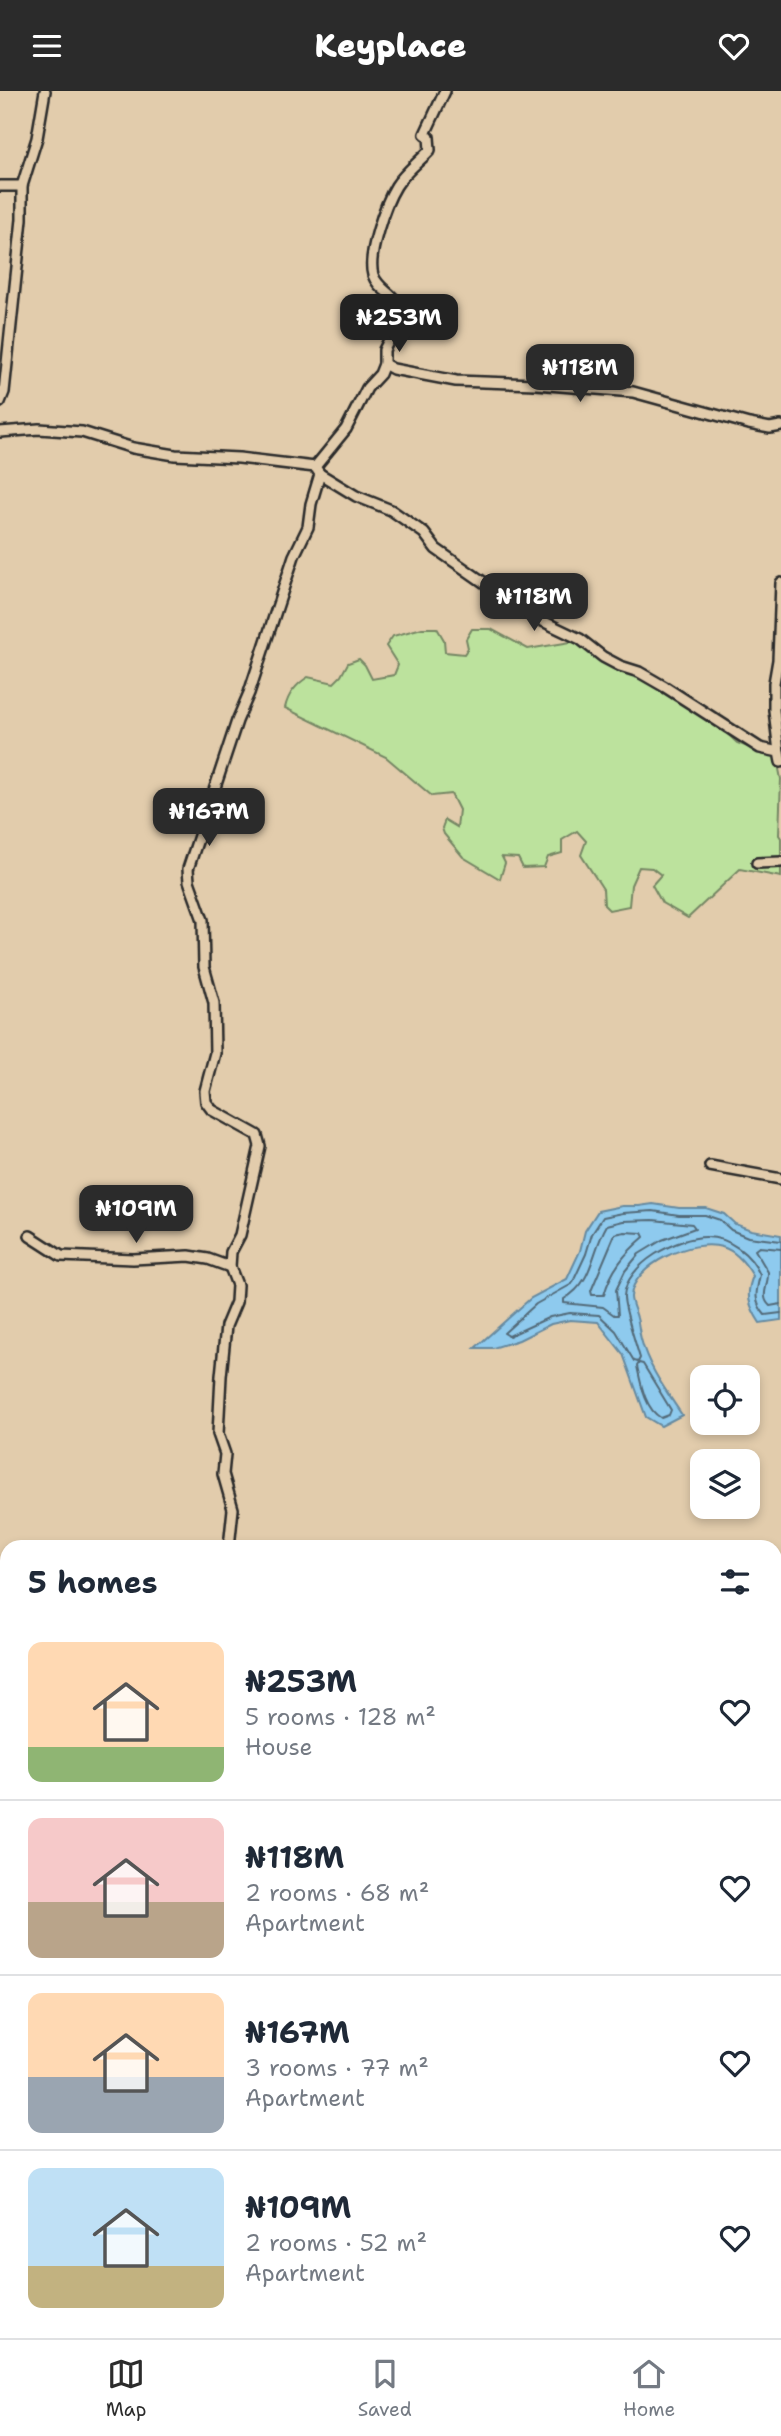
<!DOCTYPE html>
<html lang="en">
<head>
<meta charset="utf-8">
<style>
  :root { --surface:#fff; --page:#f6f6f7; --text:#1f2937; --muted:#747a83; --line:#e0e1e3; --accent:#2b2b2b }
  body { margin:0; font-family:"Shantell Sans",sans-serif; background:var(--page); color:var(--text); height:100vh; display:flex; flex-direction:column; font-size:26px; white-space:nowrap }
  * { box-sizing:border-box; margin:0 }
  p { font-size:23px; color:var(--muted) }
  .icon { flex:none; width:38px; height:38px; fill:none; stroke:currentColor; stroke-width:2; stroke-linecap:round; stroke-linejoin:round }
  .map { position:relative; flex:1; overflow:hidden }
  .sheet { position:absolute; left:0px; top:1449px; width:782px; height:798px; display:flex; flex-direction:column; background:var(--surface); border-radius:21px 21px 0 0; box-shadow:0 4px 10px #0003 }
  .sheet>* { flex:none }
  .fabs { position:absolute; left:690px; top:1274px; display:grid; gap:14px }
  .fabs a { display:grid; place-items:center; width:70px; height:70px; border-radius:14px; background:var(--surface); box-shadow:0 4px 10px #0003; font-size:35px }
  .price { position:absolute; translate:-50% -60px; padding:0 16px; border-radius:14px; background:var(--accent); color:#fff; font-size:23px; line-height:46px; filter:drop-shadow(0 2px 4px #0008) }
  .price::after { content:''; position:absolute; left:50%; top:42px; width:21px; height:16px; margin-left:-10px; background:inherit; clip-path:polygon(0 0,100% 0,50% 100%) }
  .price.on { background:#222; color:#fff }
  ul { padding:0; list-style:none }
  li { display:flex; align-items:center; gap:21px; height:175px; padding:0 28px }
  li+li { border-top:2px solid var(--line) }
  li span { display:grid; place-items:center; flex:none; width:196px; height:140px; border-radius:14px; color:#555 }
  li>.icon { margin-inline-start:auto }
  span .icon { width:84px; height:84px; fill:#fffc; stroke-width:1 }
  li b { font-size:30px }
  h2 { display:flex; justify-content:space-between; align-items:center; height:84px; padding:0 28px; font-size:30px }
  header { display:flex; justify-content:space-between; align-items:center; height:91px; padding:0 28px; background:var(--accent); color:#fff; font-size:32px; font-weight:800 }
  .tab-bar { display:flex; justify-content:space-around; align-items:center; height:98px; border-top:2px solid var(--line); background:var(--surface); font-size:19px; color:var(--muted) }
  .tab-bar a { display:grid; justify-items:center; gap:4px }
  .tab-bar .on { color:var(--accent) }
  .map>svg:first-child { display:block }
</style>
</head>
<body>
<header><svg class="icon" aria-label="menu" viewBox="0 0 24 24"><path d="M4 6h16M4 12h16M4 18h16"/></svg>Keyplace<svg class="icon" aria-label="heart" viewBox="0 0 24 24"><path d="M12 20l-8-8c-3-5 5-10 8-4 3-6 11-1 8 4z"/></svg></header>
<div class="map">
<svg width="781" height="2247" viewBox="0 0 781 2247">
  <rect width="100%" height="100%" fill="#e2ccac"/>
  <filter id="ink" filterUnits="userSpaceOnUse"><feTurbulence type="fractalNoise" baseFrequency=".0143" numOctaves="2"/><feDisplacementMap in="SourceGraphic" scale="14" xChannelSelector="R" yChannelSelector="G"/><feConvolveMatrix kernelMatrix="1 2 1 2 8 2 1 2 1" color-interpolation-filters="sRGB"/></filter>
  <g filter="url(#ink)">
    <path fill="#bce29d" stroke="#748664" stroke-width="2" d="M422,537h15l7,12 1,12 19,2 4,-6 -2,-9 6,-10h19l37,20 49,-8 68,37 71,45 21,20 21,8 18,3 5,25 -2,56 2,3v39l-41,-8 -52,49 -26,-15 -10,-18 9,-10 -9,-7 -13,-1 -8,18 -2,21 -20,4 -5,-5 -1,-16 -22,-34 5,-14 -9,-10 -15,9v13l-14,4 -4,10 -21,1 -5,-10 -16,-1 3,6 -5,16 -37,-22 -19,-23 -2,-6 3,-8 12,7 2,-17 -8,-16 -19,2 -46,-39 -101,-49c3,-14 10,-23 23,-31l26,6 7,-7 7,-13 11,-4 6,6 7,14 22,-4 4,-10 -12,-19 7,-10z"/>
    <path fill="#8ecaee" stroke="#668aa0" stroke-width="2" d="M653,1113l26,4h27l18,6 11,10 16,6 30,5v85l-21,3c-11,-17 -15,-28 -7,-47 -7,-12 -17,-25 -31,-29 -28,-9 -90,17 -91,50 0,7 5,15 6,21 2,7 2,14 4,21 7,28 26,53 41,76l-21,11 -15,-9 -23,-63 -25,-32 -28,-2 -19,4 -32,16 -26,8h-18l56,-50 36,-19 13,-28 5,-20 13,-20 24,-5h17z"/>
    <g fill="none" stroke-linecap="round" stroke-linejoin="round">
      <g stroke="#536b79" stroke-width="2">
        <path d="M653,1129l39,4 3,4 -33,12 -23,14 -14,17 -9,19 2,25h-4l-11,-8 -39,-4v-4c30,-17 27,-47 43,-74l16,-4z"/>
        <path d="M625,1141l17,1 2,4c-19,16 -33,33 -40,58h-12l-1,-4 24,-57z"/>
        <path d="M781,1150l-33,-4 -17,-7 -11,-10 -15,-5h-26l-26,-4 -30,2 -20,4 -11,17 -6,20 -14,30 -36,20 -32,29 5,3 41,-19 20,-4 29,2 17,16 18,30 4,1 2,-4c-3,-10 -17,-53 -16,-62 2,-32 53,-59 82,-59 23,0 45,17 54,38 -4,17 -7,26 5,40l16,-2"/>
        <path d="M781,1158l-22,-2 -4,3 13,22c1,13 -9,24 2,34l11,-2"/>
        <path d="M639,1272l4,1 28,46 -2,5 -8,3c-16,-9 -20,-34 -24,-52z"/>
      </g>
      <defs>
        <g id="minor">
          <polyline points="0,95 22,95"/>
          <polyline points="384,273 393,278 456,290 536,293 633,301 749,333 770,337 781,335"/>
          <polyline points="0,311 4,301 22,128 22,95 37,47 45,0"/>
          <polyline points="0,341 39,338 82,341 133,357 175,364 239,367 315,376 320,383 311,413 308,436 294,465 249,602 237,630 188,778 189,790 203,829 204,876 214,912 215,962 205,1000 206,1011 212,1019 257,1044 260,1055 240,1144 231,1161 230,1176 237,1194 236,1211 226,1235 221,1285 218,1343 225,1363 223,1383 233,1418 229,1456"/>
          <path d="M315,376l31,-38 21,-41 13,-14 4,-10v-14l18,-36c-6,-22 -23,-22 -29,-39 -6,-20 12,-71 23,-89 8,-13 24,-25 34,-36l-1,-13 -4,-3 20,-43"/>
          <polyline points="320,383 356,405 391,419 424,442 436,458 532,525 580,548 603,566 620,575 639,581 665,596 760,657 779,661 781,671"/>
          <polyline points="779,661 774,619 774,592 778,569 781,492"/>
          <polyline points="757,772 781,771"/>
          <polyline points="710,1075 781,1088"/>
          <polyline points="30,1145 61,1165 133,1168 189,1165 208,1168 230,1176"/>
          <polyline points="775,1487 781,1486"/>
          <polyline points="775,1648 781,1645"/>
          <polyline points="0,1660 7,1660"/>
          <polyline points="775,1821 781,1823"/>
          <polyline points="775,1940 781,1941"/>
          <polyline points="0,2004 7,2006"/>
          <polyline points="0,2102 7,2104"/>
          <polyline points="0,2186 7,2188"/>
          <polyline points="320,2247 324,2240"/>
        </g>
        <polyline id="highway" points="778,2247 781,2240"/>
      </defs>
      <use href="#minor" stroke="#2b2b2b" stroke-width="14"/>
      <use href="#highway" stroke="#2b2b2b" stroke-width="18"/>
      <use href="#minor" stroke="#e2ccac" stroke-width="9"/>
      <use href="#highway" stroke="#fddf80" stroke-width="12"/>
    </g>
  </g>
</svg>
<div class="fabs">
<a><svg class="icon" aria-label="locate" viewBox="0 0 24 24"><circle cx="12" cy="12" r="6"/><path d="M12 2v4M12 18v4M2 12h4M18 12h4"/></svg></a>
<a><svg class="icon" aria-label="layers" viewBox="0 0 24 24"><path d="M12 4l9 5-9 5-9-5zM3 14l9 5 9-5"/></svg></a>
</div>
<b class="price on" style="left:399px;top:263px">₦253M</b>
<b class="price" style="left:580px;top:313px">₦118M</b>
<b class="price" style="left:534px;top:542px">₦118M</b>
<b class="price" style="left:209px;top:757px">₦167M</b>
<b class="price" style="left:136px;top:1154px">₦109M</b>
<section class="sheet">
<h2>5 homes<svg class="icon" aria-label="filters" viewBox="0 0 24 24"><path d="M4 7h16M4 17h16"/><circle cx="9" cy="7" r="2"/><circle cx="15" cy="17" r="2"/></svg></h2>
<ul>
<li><span style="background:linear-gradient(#ffd9b3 75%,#8fb573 0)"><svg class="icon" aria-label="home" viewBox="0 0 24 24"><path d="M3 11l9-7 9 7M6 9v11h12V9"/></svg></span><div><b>₦253M</b><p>5 rooms · 128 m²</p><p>House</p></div><svg class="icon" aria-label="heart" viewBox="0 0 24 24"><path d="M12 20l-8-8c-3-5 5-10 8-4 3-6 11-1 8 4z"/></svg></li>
<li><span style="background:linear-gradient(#f6c9c9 60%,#b9a48a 0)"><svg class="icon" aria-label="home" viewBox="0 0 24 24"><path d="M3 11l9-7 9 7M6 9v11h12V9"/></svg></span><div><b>₦118M</b><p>2 rooms · 68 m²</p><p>Apartment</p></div><svg class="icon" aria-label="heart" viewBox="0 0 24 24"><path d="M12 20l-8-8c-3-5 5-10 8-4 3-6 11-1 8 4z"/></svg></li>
<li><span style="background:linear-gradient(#ffd9b3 60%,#9aa5b1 0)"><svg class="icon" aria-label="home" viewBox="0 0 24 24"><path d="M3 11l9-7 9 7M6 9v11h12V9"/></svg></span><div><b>₦167M</b><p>3 rooms · 77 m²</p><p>Apartment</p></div><svg class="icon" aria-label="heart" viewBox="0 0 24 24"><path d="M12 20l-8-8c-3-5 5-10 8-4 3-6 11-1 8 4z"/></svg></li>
<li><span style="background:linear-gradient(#bfe0f5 70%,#c2b280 0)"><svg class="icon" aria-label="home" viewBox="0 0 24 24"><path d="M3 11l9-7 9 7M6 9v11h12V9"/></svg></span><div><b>₦109M</b><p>2 rooms · 52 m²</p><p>Apartment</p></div><svg class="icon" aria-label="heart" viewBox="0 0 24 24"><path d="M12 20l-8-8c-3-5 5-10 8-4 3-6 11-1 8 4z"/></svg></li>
</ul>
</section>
</div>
<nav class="tab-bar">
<a class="on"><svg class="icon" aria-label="map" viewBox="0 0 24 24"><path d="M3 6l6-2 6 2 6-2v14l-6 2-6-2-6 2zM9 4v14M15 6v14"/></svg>Map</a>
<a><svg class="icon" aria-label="saved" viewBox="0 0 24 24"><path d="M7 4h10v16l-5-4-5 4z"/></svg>Saved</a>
<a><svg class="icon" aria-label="home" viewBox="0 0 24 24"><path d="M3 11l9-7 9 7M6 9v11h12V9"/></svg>Home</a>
</nav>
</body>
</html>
